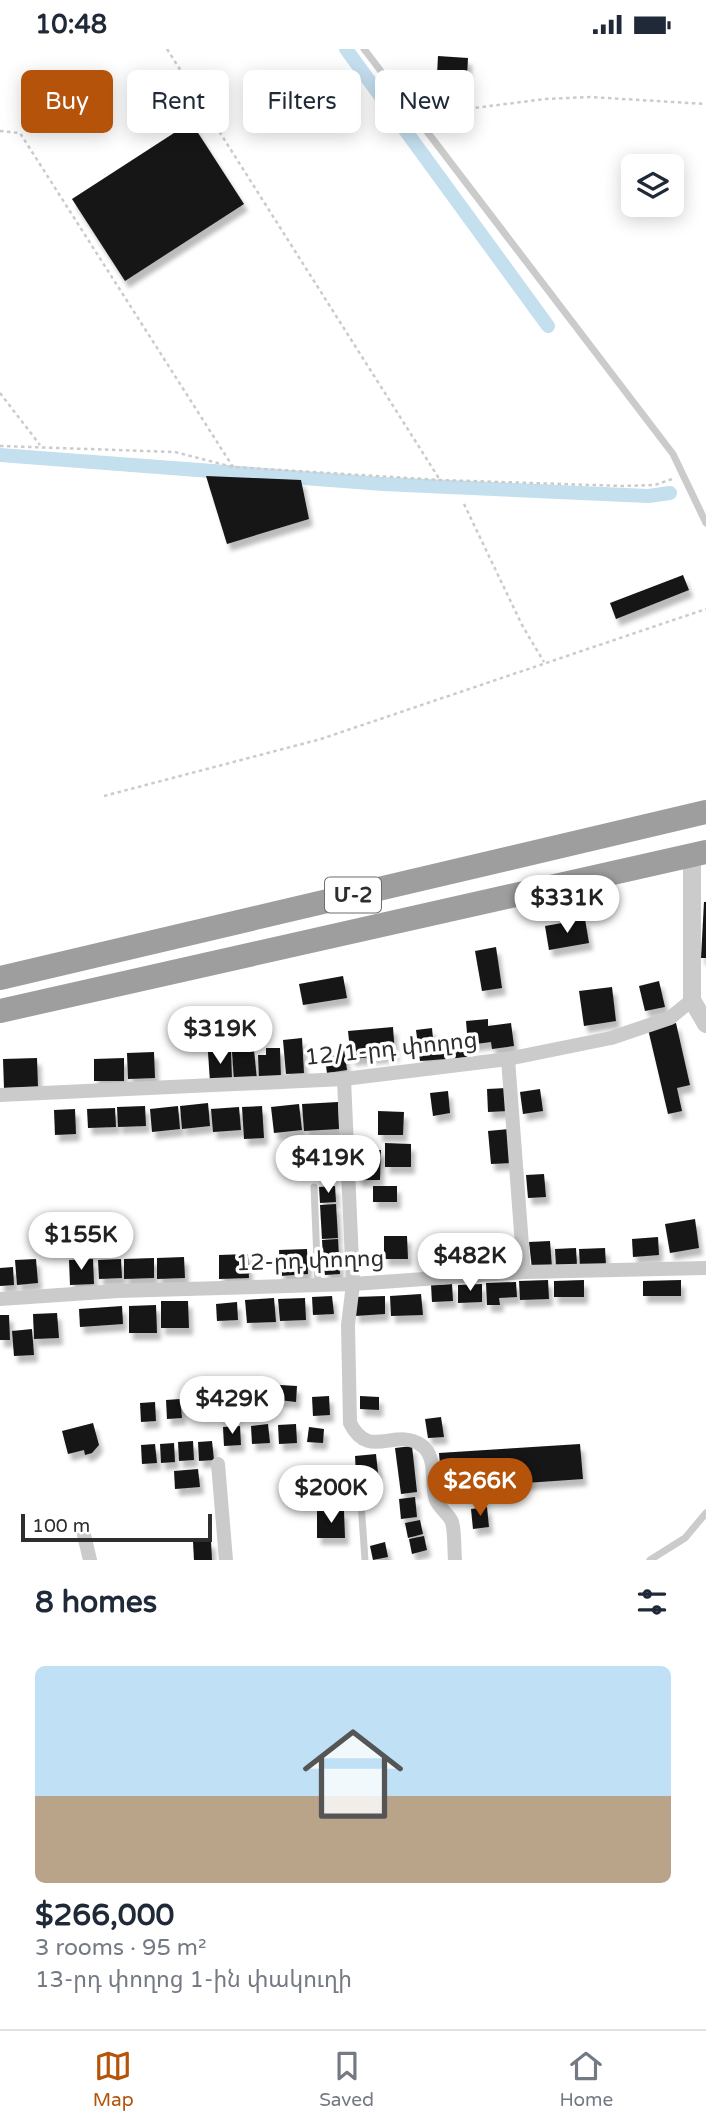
<!DOCTYPE html>
<html lang="en">
<head>
<meta charset="utf-8">
<style>
  :root { --surface:#fff; --page:#f6f6f7; --text:#1f2937; --muted:#747a83; --line:#e0e1e3; --accent:#b45309 }
  body { margin:0; font-family:"Varela Round","Noto Sans Armenian",sans-serif; background:var(--page); color:var(--text); height:100vh; display:flex; flex-direction:column; font-size:26px; white-space:nowrap }
  * { box-sizing:border-box; margin:0 }
  p { font-size:23px; color:var(--muted) }
  .icon { flex:none; width:38px; height:38px; fill:none; stroke:currentColor; stroke-width:2; stroke-linecap:round; stroke-linejoin:round }
  .map { position:relative; height:1511px; overflow:hidden }
  .sheet { display:flex; flex-direction:column; background:var(--surface); flex:1 }
  .sheet>* { flex:none }
  .banner { position:absolute; left:21px; top:21px; width:665px; height:63px; display:flex; gap:14px }
  .tools { position:absolute; left:621px; top:105px; display:grid; gap:14px }
  .tools a { display:grid; place-items:center; width:63px; height:63px; border-radius:10px; background:var(--surface); box-shadow:0 4px 18px #0003; font-size:35px }
  .scale { position:absolute; left:21px; bottom:18px; width:191px; box-sizing:border-box; padding-left:7px; border:4px solid #2e2e2e; border-top:0; font-size:19px; line-height:24px; white-space:nowrap; color:#2e2e2e; -webkit-text-stroke:5px #fff; paint-order:stroke }
  .price { position:absolute; translate:-50% -60px; padding:0 16px; border-radius:24px; background:#fff; color:#222; font-size:23px; line-height:46px; filter:drop-shadow(0 2px 4px #0008) }
  .price::after { content:''; position:absolute; left:50%; top:42px; width:21px; height:16px; margin-left:-10px; background:inherit; clip-path:polygon(0 0,100% 0,50% 100%) }
  .price.selected { background:var(--accent); color:#fff }
  ul { padding:0; list-style:none }
  li { display:grid; align-content:center; gap:14px; height:371px; padding:0 35px }
  li span { display:grid; place-items:center; height:217px; border-radius:10px; color:#555 }
  li>.icon { margin-inline-start:auto }
  span .icon { width:126px; height:126px; fill:#fffc; stroke-width:1 }
  li b { font-size:30px }
  h2 { display:flex; justify-content:space-between; align-items:center; height:84px; padding:0 35px; font-size:30px }
  .pill { padding:0 24px; border-radius:10px; background:var(--surface); box-shadow:0 4px 18px #0003; font-size:24px; line-height:63px }
  .pill.selected { background:var(--accent); color:#fff }
  .status { display:flex; justify-content:space-between; align-items:center; height:49px; padding:0 35px; background:var(--surface); direction:ltr }
  .status svg { height:19px; fill:currentColor }
  .tabs { display:flex; justify-content:space-around; align-items:center; height:98px; border-top:2px solid var(--line); background:var(--surface); font-size:19px; color:var(--muted) }
  .tabs a { display:grid; justify-items:center; gap:4px }
  .tabs .selected { color:var(--accent) }
  .map>svg:first-child { display:block }
</style>
</head>
<body>
<div class="status"><b>10:48</b><svg viewBox="0 0 49 12"><path d="M0 12V9h3v3zM5 12V6h3v6zM10 12V3h3v9zM15 12V0h3v12zM26 1h20v11H26zM47 4h2v5h-2z"/></svg></div>
<div class="map">
<svg width="706" height="1511" viewBox="0 0 706 1511">
  <defs>
    <filter id="shadow"><feDropShadow dx="4" dy="7" stdDeviation="2" flood-color="#0004"/></filter>
  </defs>
  <rect width="100%" height="100%" fill="#fff"/>
  <g fill="none" stroke-linecap="round" stroke-linejoin="round">
    <g stroke="#c4dfee" stroke-width="14">
      <polyline points="346,0 548,277"/>
      <polyline points="0,406 383,435 648,447 670,444"/>
    </g>
  </g>
  <g fill="#151515" filter="url(#shadow)">
    <polygon points="438,7 468,9 467,28 437,26"/>
    <polygon points="191,73 244,155 125,232 72,150"/>
    <polygon points="206,427 301,431 309,470 227,495"/>
    <polygon points="683,526 689,541 616,570 610,554"/>
    <polygon points="704,853 706,853 706,909 701,909"/>
    <polygon points="585,870 589,894 549,901 545,877"/>
    <polygon points="496,898 502,939 482,942 475,902"/>
    <polygon points="343,927 347,949 303,956 299,935"/>
    <polygon points="659,932 665,958 645,962 639,937"/>
    <polygon points="612,938 616,972 584,977 579,942"/>
    <polygon points="253,958 254,979 231,980 229,960"/>
    <polygon points="488,970 488,977 511,974 514,997 492,1000 491,993 468,996 466,972"/>
    <polygon points="676,974 690,1036 677,1039 682,1062 668,1065 648,980"/>
    <polygon points="393,978 395,1006 351,1010 348,982"/>
    <polygon points="432,979 433,990 443,989 446,1010 420,1012 416,981"/>
    <polygon points="302,989 304,1024 286,1025 283,991"/>
    <polygon points="465,989 467,1008 447,1010 445,991"/>
    <polygon points="266,999 280,999 281,1030 259,1031 258,1006 266,1006"/>
    <polygon points="344,1000 347,1021 327,1024 324,1003"/>
    <polygon points="254,1001 257,1031 234,1032 232,1003"/>
    <polygon points="231,1002 232,1031 210,1033 208,1003"/>
    <polygon points="154,1003 155,1029 128,1030 127,1004"/>
    <polygon points="37,1009 38,1038 4,1039 3,1010"/>
    <polygon points="124,1009 124,1032 94,1032 94,1010"/>
    <polygon points="507,1039 508,1062 488,1063 487,1040"/>
    <polygon points="540,1040 543,1062 523,1065 520,1043"/>
    <polygon points="448,1042 450,1064 433,1067 430,1044"/>
    <polygon points="338,1053 339,1080 304,1082 302,1055"/>
    <polygon points="208,1054 210,1077 182,1080 180,1057"/>
    <polygon points="299,1055 302,1081 274,1084 271,1058"/>
    <polygon points="145,1057 146,1077 118,1078 117,1058"/>
    <polygon points="178,1057 180,1080 152,1083 150,1060"/>
    <polygon points="262,1057 264,1089 244,1090 242,1058"/>
    <polygon points="239,1058 241,1081 213,1083 211,1060"/>
    <polygon points="115,1059 116,1078 88,1079 87,1060"/>
    <polygon points="75,1060 76,1085 55,1086 54,1061"/>
    <polygon points="378,1062 404,1063 403,1086 378,1086"/>
    <polygon points="509,1080 512,1114 491,1115 488,1082"/>
    <polygon points="385,1094 411,1095 411,1118 385,1118"/>
    <polygon points="358,1101 381,1101 380,1131 358,1131"/>
    <polygon points="544,1125 546,1148 528,1149 526,1126"/>
    <polygon points="335,1137 336,1153 320,1154 319,1138"/>
    <rect x="373" y="1137" width="24" height="16"/>
    <polygon points="336,1155 338,1189 322,1190 320,1156"/>
    <polygon points="695,1170 699,1199 670,1204 665,1175"/>
    <polygon points="485,1185 487,1210 457,1212 455,1187"/>
    <polygon points="384,1187 407,1187 408,1210 384,1210"/>
    <rect x="495" y="1188" width="18" height="21"/>
    <polygon points="658,1188 659,1206 633,1208 632,1190"/>
    <polygon points="338,1190 339,1207 323,1208 322,1191"/>
    <polygon points="550,1192 552,1219 532,1220 529,1193"/>
    <polygon points="576,1199 577,1217 556,1218 555,1200"/>
    <polygon points="605,1199 606,1217 580,1218 579,1200"/>
    <polygon points="307,1200 308,1225 280,1227 279,1201"/>
    <polygon points="248,1205 249,1229 219,1230 219,1206"/>
    <polygon points="184,1208 185,1229 157,1230 157,1209"/>
    <polygon points="339,1208 340,1225 325,1226 323,1209"/>
    <polygon points="154,1209 154,1229 124,1230 124,1210"/>
    <polygon points="36,1210 38,1234 17,1236 15,1211"/>
    <polygon points="93,1210 94,1235 70,1236 69,1211"/>
    <polygon points="121,1210 122,1229 99,1230 98,1211"/>
    <polygon points="13,1218 14,1236 0,1237 0,1219"/>
    <polygon points="548,1231 549,1250 520,1251 519,1232"/>
    <polygon points="584,1231 584,1248 554,1248 554,1232"/>
    <polygon points="681,1231 681,1247 643,1247 643,1232"/>
    <polygon points="516,1233 517,1248 499,1249 500,1256 487,1256 486,1234"/>
    <polygon points="452,1235 453,1252 432,1253 431,1236"/>
    <polygon points="482,1235 482,1253 458,1254 458,1236"/>
    <polygon points="421,1245 423,1266 391,1267 390,1247"/>
    <polygon points="332,1247 334,1265 313,1266 312,1248"/>
    <polygon points="385,1247 385,1265 355,1267 354,1248"/>
    <polygon points="274,1249 276,1273 247,1274 245,1251"/>
    <polygon points="305,1249 306,1271 280,1272 278,1250"/>
    <polygon points="161,1252 188,1252 189,1279 161,1279"/>
    <polygon points="237,1253 238,1271 217,1272 216,1255"/>
    <polygon points="156,1256 157,1284 129,1284 129,1257"/>
    <polygon points="122,1257 123,1275 80,1278 79,1260"/>
    <polygon points="57,1264 59,1289 34,1290 33,1265"/>
    <polygon points="0,1266 9,1266 10,1291 0,1291"/>
    <polygon points="32,1280 34,1306 14,1307 12,1282"/>
    <polygon points="280,1336 297,1337 296,1353 279,1351"/>
    <polygon points="329,1347 330,1366 313,1367 312,1348"/>
    <polygon points="360,1347 379,1348 379,1361 360,1360"/>
    <polygon points="180,1350 182,1369 167,1370 166,1351"/>
    <polygon points="155,1353 156,1372 141,1373 140,1354"/>
    <polygon points="441,1368 444,1388 428,1389 425,1370"/>
    <polygon points="93,1374 99,1396 92,1404 85,1406 84,1401 68,1405 62,1382"/>
    <polygon points="268,1375 270,1394 252,1395 251,1377"/>
    <polygon points="296,1375 297,1394 279,1395 278,1376"/>
    <polygon points="240,1377 241,1396 224,1397 223,1378"/>
    <polygon points="309,1378 324,1380 323,1394 307,1393"/>
    <polygon points="193,1392 194,1411 179,1412 178,1393"/>
    <polygon points="212,1392 214,1411 199,1412 198,1393"/>
    <polygon points="174,1394 175,1413 161,1414 160,1395"/>
    <polygon points="155,1395 157,1414 142,1415 141,1396"/>
    <polygon points="580,1395 583,1430 442,1440 439,1404"/>
    <polygon points="412,1397 417,1443 401,1445 395,1399"/>
    <polygon points="376,1405 378,1424 356,1426 355,1407"/>
    <polygon points="198,1420 200,1438 175,1440 174,1422"/>
    <polygon points="415,1448 417,1468 401,1470 399,1450"/>
    <polygon points="487,1458 489,1478 473,1480 471,1460"/>
    <polygon points="317,1462 344,1462 345,1489 317,1489"/>
    <polygon points="420,1471 423,1485 408,1489 405,1474"/>
    <polygon points="424,1487 427,1501 412,1505 409,1490"/>
    <polygon points="211,1492 212,1511 194,1511 193,1493"/>
    <polygon points="385,1493 388,1508 373,1511 370,1497"/>
  </g>
  <g fill="none" stroke-linecap="round" stroke-linejoin="round">
    <g stroke="#cbcbcb" stroke-width="2.5" stroke-dasharray="3.5 3.5" stroke-linecap="butt">
      <polyline points="167,0 440,431"/>
      <polyline points="427,65 545,50 590,48 706,55"/>
      <polyline points="0,82 20,84 233,418"/>
      <polyline points="0,344 40,396"/>
      <polyline points="0,397 175,403 233,418 440,431 623,437 655,436 675,429"/>
      <polyline points="464,455 522,576 544,613"/>
      <polyline points="104,747 321,690 706,560"/>
    </g>
    <g stroke="#cbcbcb" stroke-width="7">
      <polyline points="364,0 673,405 706,474"/>
      <polyline points="314,1138 318,1235"/>
      <polyline points="360,1439 365,1511"/>
      <polyline points="650,1511 685,1489 706,1464"/>
    </g>
    <g stroke="#cbcbcb" stroke-width="14">
      <polyline points="508,1010 524,1223"/>
      <path d="M344,1030l9,205 -5,41 2,98c19,38 45,4 71,22 17,11 9,38 15,55 3,8 13,14 16,22 3,11 2,27 3,38"/>
      <polyline points="0,1046 344,1030 508,1010 611,989 670,969 692,951"/>
      <polyline points="0,1250 118,1242 353,1235 524,1223 706,1219"/>
      <polyline points="218,1415 226,1511"/>
      <polyline points="84,1486 90,1511"/>
    </g>
    <polyline stroke="#cbcbcb" stroke-width="18" points="692,806 692,951 706,975"/>
    <g stroke="#9e9e9e" stroke-width="24">
      <polyline points="0,929 706,763"/>
      <polyline points="0,962 706,803"/>
    </g>
  </g>
  <g text-anchor="middle" dominant-baseline="central" stroke-width="7" stroke-linejoin="round" paint-order="stroke">
    <rect fill="#fff" stroke="#6d6d6d" stroke-width="2" x="325" y="828.5" width="56" height="35" rx="5"/>
    <g font-size="21" font-weight="bold" fill="#2e2e2e">
      <text x="353" y="846">Մ-2</text>
    </g>
    <g font-size="23" fill="#2e2e2e" stroke="#fff">
      <text transform="translate(391 1000) rotate(-6)">12/1-րդ փողոց</text>
      <text transform="translate(310 1212) rotate(-2)">12-րդ փողոց</text>
    </g>
  </g>
</svg>
<div class="tools">
<a><svg class="icon" aria-label="layers" viewBox="0 0 24 24"><path d="M12 4l9 5-9 5-9-5zM3 14l9 5 9-5"/></svg></a>
</div>
<div class="scale">100 m</div>
<b class="price" style="left:567px;top:886px">$331K</b>
<b class="price" style="left:220px;top:1017px">$319K</b>
<b class="price" style="left:328px;top:1146px">$419K</b>
<b class="price" style="left:81px;top:1223px">$155K</b>
<b class="price" style="left:470px;top:1244px">$482K</b>
<b class="price" style="left:232px;top:1387px">$429K</b>
<b class="price selected" style="left:480px;top:1469px">$266K</b>
<b class="price" style="left:331px;top:1476px">$200K</b>
<div class="banner">
<a class="pill selected">Buy</a>
<a class="pill">Rent</a>
<a class="pill">Filters</a>
<a class="pill">New</a>
</div>
</div>
<section class="sheet">
<h2>8 homes<svg class="icon" aria-label="filters" viewBox="0 0 24 24"><path d="M4 7h16M4 17h16"/><circle cx="9" cy="7" r="2"/><circle cx="15" cy="17" r="2"/></svg></h2>
<ul>
<li><span style="background:linear-gradient(#bfe0f5 60%,#b9a48a 0)"><svg class="icon" aria-label="home" viewBox="0 0 24 24"><path d="M3 11l9-7 9 7M6 9v11h12V9"/></svg></span><div><b>$266,000</b><p>3 rooms · 95 m²</p><p>13-րդ փողոց 1-ին փակուղի</p></div></li>
</ul>
</section>
<nav class="tabs">
<a class="selected"><svg class="icon" aria-label="map" viewBox="0 0 24 24"><path d="M3 6l6-2 6 2 6-2v14l-6 2-6-2-6 2zM9 4v14M15 6v14"/></svg>Map</a>
<a><svg class="icon" aria-label="saved" viewBox="0 0 24 24"><path d="M7 4h10v16l-5-4-5 4z"/></svg>Saved</a>
<a><svg class="icon" aria-label="home" viewBox="0 0 24 24"><path d="M3 11l9-7 9 7M6 9v11h12V9"/></svg>Home</a>
</nav>
</body>
</html>
